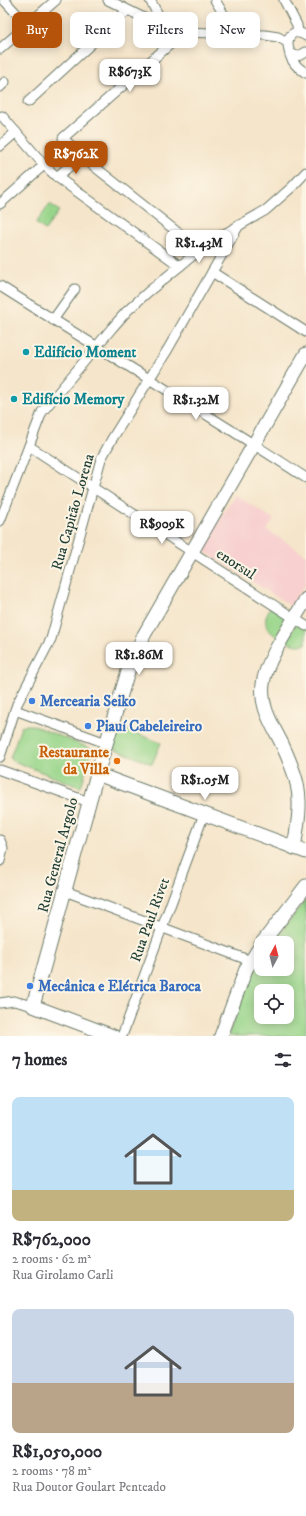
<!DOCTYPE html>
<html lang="en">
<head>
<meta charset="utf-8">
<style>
  :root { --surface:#fff; --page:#f7f7f7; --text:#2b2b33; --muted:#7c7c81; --accent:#b45309 }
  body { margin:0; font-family:"IM FELL DW Pica",serif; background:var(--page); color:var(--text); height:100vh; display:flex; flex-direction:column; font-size:15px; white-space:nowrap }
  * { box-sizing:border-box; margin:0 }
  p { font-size:13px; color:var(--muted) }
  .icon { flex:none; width:22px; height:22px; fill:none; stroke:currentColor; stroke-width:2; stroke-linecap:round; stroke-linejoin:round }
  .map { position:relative; height:1036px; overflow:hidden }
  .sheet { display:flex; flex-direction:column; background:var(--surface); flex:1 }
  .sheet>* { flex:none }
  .banner { position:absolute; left:12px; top:12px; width:282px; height:36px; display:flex; gap:8px }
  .needle { width:26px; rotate:7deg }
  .tools { position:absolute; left:254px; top:936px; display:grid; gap:8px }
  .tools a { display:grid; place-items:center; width:40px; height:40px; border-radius:8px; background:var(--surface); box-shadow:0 2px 10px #0003; font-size:20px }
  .price { position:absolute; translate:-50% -34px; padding:0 9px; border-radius:8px; background:#fff; color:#222; font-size:13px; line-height:26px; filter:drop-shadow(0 1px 2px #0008) }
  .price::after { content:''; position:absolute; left:50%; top:24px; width:12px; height:9px; margin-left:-6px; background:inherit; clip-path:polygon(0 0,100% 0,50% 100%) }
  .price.selected { background:var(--accent); color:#fff }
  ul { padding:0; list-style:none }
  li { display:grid; align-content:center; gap:8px; height:212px; padding:0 12px }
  li span { display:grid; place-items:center; height:124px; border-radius:8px; color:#555 }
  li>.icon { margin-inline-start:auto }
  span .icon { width:72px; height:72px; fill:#fffc; stroke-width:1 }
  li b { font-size:17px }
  h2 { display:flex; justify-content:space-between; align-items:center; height:48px; padding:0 12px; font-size:17px }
  .chip { padding:0 14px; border-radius:8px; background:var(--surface); box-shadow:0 2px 10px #0003; font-size:14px; line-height:36px }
  .chip.selected { background:var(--accent); color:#fff }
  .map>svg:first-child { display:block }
</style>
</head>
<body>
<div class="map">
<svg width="306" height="1036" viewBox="0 0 306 1036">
  <rect width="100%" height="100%" fill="#fcf5e5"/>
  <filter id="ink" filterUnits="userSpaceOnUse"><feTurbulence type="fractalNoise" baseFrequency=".025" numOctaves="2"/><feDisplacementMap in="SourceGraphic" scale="8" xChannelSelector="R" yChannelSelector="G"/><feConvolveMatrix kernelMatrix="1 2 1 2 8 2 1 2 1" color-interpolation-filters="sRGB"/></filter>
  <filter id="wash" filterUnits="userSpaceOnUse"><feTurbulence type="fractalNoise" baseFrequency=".012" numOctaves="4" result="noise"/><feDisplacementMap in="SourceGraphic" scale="16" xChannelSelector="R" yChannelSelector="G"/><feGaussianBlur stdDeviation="0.9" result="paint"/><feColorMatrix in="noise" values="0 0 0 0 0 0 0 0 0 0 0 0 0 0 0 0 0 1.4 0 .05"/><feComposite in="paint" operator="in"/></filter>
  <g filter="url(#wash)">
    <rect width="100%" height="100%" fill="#f5e5ca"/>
    <polygon fill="#f7d0cf" points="235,495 274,519 267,530 306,555 306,583 291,606 201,549"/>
    <g fill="#98d58a" stroke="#5c895f" fill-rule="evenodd">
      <polygon points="50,204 59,211 45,230 36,223"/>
      <path d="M271,606l20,12 -12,20c-15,-9 -17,-17 -8,-32z"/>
      <path d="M297,622l9,6v16c-8,2 -13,1 -20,-3z"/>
      <polygon points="27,725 32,725 90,748 91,754 81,787 79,787 11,760 10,758 21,727"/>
      <polygon points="120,727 161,743 152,764 112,748"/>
      <path d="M306,899v137h-78l19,-52 14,-25v10h26v-26h-14zM261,991h26v26h-26z"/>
    </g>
  </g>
  <g filter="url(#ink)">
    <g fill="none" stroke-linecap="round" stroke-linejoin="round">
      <defs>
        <g id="street">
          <polyline points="4,0 27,25"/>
          <polyline points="108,0 166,29 184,32 265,35 278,37 287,42"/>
          <polyline points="150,0 166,29"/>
          <polyline points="215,0 235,33"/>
          <polyline points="284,0 297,25 298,33"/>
          <polyline points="184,32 63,138 81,156 200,250"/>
          <path d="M306,36c-24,-17 -24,33 0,16"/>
          <polyline points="0,49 56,0"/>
          <path d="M289,51c2,11 8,16 17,22"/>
          <polyline points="0,87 5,82"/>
          <polyline points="28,102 127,11"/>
          <polyline points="2,116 44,165 57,177 180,266"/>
          <polyline points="0,146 16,132"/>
          <polyline points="57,177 81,156"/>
          <polyline points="0,204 44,165"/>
          <polyline points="212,272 306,332"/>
          <path d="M0,286c102,65 205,126 306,192"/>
          <polyline points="53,320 75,289"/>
          <polyline points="29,446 306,626"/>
          <polyline points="0,521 42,412 112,328 127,311 148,292 207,244 266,210 292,187 306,172"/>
          <polyline points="15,710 106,743"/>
          <polyline points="0,757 17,704 51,639 101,459 112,439 168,349 239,225"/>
          <polyline points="0,770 89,802"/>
          <polyline points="0,840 3,848 0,861"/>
          <polyline points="65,891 251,961"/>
          <polyline points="0,1003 14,1001 33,1006"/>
          <polyline points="122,1036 204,814"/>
        </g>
        <g id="secondary">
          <polyline points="97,774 306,852"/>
          <path d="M294,848c3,-20 8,-44 3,-64 -3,-14 -9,-27 -15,-40 -10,-20 -22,-37 -19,-60 3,-25 30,-62 43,-85"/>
          <polyline points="262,943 306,886"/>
          <polyline points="113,1036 33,1006 97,774 129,668 144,635 306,354"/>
          <polyline points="221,1036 246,969 261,945"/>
        </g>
      </defs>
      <use href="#street" stroke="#6a7868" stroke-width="11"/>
      <use href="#secondary" stroke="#6a7868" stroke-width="15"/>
      <use href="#street" stroke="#fff" stroke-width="9"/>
      <use href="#secondary" stroke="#fff" stroke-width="13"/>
    </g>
  </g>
  <g fill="#0f9aa8" stroke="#fcf5e5" stroke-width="1.5">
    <circle cx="26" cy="352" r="4"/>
    <circle cx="14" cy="399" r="4"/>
  </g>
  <g fill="#3f7fe0" stroke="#fcf5e5" stroke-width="1.5">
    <circle cx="32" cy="701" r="4"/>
    <circle cx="88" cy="726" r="4"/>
    <circle cx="30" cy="986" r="4"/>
  </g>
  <circle fill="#e8710a" stroke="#fcf5e5" stroke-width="1.5" cx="117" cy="761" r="4"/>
  <g text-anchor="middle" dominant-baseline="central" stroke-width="4" stroke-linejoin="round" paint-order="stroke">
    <g font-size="15" font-weight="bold" fill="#0d838f" stroke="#fcf5e5" text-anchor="start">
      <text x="34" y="352">Edifício Moment</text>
      <text x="22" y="399">Edifício Memory</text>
    </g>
    <g font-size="15" fill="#1f3d34" stroke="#fcf5e5">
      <text transform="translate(73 512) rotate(-74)">Rua Capitão Lorena</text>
      <text transform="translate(236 564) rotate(33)">enorsul</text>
      <text transform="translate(58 855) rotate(-75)">Rua General Argolo</text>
      <text transform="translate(150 920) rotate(-70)">Rua Paul Rivet</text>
    </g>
    <g font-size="15" font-weight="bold" fill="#366cbe" stroke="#fcf5e5" text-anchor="start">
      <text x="40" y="701">Mercearia Seiko</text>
      <text x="96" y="726">Piauí Cabeleireiro</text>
      <text x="38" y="986">Mecânica e Elétrica Baroca</text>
    </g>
    <g font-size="15" font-weight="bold" fill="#c56008" stroke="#fcf5e5" text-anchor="end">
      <text x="109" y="752">Restaurante<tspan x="109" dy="17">da Villa</tspan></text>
    </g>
  </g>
</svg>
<div class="tools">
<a><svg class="needle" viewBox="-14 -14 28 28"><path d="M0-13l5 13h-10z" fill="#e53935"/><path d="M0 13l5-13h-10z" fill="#7c7c81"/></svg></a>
<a><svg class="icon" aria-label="locate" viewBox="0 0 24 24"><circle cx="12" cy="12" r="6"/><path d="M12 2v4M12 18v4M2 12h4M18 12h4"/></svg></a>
</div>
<b class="price" style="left:130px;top:93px">R$673K</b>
<b class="price selected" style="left:76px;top:175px">R$762K</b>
<b class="price" style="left:199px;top:264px">R$1.43M</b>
<b class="price" style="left:196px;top:421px">R$1.32M</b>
<b class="price" style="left:162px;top:545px">R$909K</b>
<b class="price" style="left:139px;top:676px">R$1.86M</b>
<b class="price" style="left:205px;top:801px">R$1.05M</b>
<div class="banner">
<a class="chip selected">Buy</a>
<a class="chip">Rent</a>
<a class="chip">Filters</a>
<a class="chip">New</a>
</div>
</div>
<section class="sheet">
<h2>7 homes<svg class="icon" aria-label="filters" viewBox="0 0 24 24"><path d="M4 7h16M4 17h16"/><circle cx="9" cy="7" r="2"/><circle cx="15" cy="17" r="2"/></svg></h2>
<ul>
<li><span style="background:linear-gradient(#bfe0f5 75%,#c2b280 0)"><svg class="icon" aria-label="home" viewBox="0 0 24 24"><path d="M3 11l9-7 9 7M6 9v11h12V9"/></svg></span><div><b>R$762,000</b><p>2 rooms · 62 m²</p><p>Rua Girolamo Carli</p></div></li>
<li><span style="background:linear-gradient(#c9d6e8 60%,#b9a48a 0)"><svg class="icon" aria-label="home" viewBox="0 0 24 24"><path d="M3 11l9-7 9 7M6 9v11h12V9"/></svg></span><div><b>R$1,050,000</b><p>2 rooms · 78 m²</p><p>Rua Doutor Goulart Penteado</p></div></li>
</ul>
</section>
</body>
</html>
